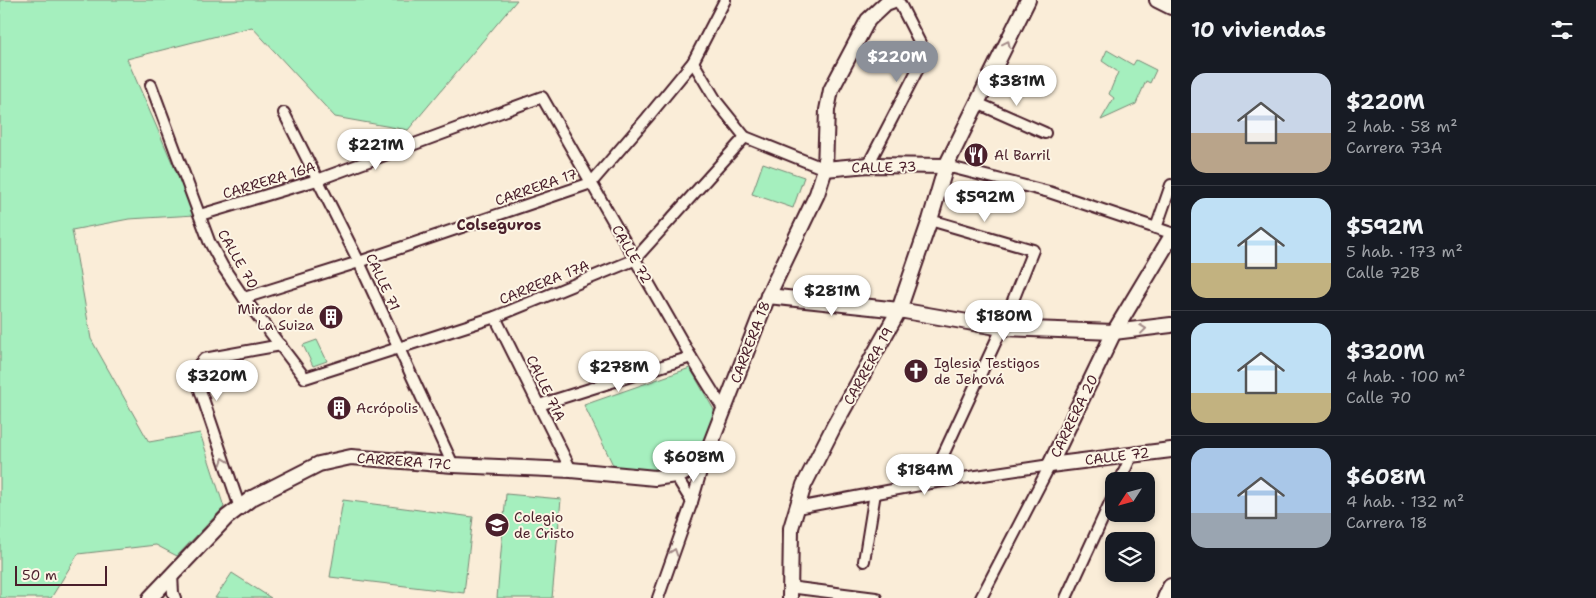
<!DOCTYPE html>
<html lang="es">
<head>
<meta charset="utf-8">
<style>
  :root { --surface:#171b24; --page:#242831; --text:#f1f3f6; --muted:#9ea1a6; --line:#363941; --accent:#8c9099 }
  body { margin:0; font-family:"Shantell Sans",sans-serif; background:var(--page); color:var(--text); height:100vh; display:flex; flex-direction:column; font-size:19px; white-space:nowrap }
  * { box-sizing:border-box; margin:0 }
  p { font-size:16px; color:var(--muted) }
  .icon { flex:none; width:28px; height:28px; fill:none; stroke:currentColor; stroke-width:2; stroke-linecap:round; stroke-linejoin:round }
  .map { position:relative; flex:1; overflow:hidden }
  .panel { display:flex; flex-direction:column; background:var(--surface); width:425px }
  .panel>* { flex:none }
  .needle { width:32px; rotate:234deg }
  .controls { position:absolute; left:1105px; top:472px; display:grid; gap:10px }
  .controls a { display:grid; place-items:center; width:50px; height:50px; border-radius:10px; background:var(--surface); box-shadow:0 2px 8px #0003; font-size:25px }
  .scale { position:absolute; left:15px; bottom:12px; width:92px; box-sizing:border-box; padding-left:5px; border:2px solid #4a1f2b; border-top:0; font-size:14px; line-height:18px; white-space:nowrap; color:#4a1f2b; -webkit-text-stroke:4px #fcf5e5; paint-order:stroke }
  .price { position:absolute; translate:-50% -42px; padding:0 11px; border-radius:18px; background:#fff; color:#222; font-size:16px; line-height:32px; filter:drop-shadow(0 1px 2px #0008) }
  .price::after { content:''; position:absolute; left:50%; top:30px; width:15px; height:11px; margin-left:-8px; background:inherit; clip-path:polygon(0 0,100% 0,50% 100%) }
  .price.selected { background:var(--accent); color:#fff }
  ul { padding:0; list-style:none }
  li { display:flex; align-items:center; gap:15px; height:125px; padding:0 20px }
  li+li { border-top:1px solid var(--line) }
  li span { display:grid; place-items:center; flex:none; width:140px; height:100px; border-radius:15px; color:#555 }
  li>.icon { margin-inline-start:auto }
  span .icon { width:60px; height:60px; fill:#fffc; stroke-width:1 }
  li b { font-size:21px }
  h2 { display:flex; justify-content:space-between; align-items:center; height:60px; padding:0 20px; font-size:21px }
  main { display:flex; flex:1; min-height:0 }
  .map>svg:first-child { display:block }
</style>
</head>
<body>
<main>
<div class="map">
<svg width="1171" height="598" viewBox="0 0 1171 598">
  <rect width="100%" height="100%" fill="#faedd8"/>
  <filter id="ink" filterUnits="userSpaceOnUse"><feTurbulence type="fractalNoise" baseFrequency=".02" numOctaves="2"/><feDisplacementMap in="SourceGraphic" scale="10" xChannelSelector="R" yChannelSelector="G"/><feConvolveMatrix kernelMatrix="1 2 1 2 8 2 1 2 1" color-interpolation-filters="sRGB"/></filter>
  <g filter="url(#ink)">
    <g fill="#a5efbe" stroke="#788774">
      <polygon points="0,0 517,0 408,130 335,117 252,27 127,59 195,215 129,219 72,230 91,339 149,442 200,433 224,507 177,556 156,545 78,554 51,598 0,598"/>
      <polygon points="1107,50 1133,65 1136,60 1156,70 1150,83 1146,81 1136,104 1101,120 1114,98 1109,94 1118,72 1102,61"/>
      <polygon points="763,163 804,177 793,208 752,194"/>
      <polygon points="317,340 327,361 313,366 303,345"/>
      <polygon points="690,368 714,410 710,434 697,458 678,470 615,469 584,405"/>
      <polygon points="506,494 561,499 552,598 497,598"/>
      <polygon points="343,500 473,517 464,593 330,577"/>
      <polygon points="232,573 271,598 215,598"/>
    </g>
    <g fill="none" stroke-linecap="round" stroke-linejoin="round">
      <defs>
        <g id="minor">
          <polyline points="693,62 717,102 745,137 825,169"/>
          <polyline points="151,85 209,241 223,267 244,298 305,378 495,317 634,260 745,137"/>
          <polyline points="977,103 1045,133"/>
          <polyline points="284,113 359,262 453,465"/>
          <polyline points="868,165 922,61 923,49 898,0"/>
          <polyline points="946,166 1049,192 1171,233"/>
          <polyline points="200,215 317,180 542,97 691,357 724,410"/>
          <polyline points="1156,228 1171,185"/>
          <polyline points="244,298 359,262 591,183 647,118 693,62 725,0"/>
          <polyline points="495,317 571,470"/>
          <polyline points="539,405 691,357"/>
          <polyline points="676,476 692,502"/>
          <polyline points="1120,481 1132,454"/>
          <polyline points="930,483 1002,328 1033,250 930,220"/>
          <polyline points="240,508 197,381 196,368 204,359 281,345"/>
          <polyline points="797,508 930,483 1050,465"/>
          <polyline points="864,561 875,493"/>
          <polyline points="172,575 173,593 175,598"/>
          <polyline points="789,587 876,598"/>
          <polyline points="658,598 692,502 704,461"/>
          <polyline points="981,598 1050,465"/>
          <polyline points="1066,598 1114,494"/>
        </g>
        <g id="tertiary">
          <polyline points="1157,0 1171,7"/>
          <polyline points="825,169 868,165 946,166"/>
          <polyline points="768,296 899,310 1002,328 1114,332 1171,325"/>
          <polyline points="1050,465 1114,332 1171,237"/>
          <polyline points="1050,465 1171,450"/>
          <polyline points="150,598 227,517 252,498 319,464 351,457 453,465 571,470 655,478 682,474 704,461 768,296 817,194 825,169 827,110 831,90 868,20 886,3 894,0"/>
          <polyline points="790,598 791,528 804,485 834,426 899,310 930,220 946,166 1028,0"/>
        </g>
        <polyline id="primary" points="1166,598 1171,587"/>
      </defs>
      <use href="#minor" stroke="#4a1f2b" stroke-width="14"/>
      <use href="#tertiary" stroke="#4a1f2b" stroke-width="18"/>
      <use href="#primary" stroke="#4a1f2b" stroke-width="20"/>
      <use href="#minor" stroke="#fcf5e5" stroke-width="10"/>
      <use href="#tertiary" stroke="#fcf5e5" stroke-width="14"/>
      <use href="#primary" stroke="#fcf5e5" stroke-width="16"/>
    </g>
    <defs><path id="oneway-chevron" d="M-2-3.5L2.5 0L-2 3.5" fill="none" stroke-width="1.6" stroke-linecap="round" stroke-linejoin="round" transform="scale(1.25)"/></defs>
    <g stroke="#a38a88">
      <use href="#oneway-chevron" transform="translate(1007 44) rotate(-64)"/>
      <use href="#oneway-chevron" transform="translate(1143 329) rotate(-7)"/>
      <use href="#oneway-chevron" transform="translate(224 461) rotate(-109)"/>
      <use href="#oneway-chevron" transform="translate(674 552) rotate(-71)"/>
    </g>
  </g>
  <defs>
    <symbol id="restaurant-disc" viewBox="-11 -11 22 22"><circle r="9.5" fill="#4a1f2b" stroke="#fcf5e5"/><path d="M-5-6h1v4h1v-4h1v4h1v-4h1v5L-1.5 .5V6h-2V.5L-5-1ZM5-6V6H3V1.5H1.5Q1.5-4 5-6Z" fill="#fff"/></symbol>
    <symbol id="building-disc" viewBox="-11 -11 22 22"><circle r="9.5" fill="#4a1f2b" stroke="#fcf5e5"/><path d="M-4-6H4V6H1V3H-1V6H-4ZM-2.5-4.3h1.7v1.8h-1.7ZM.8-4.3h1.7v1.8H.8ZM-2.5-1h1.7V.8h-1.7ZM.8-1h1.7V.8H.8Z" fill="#fff"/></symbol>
    <symbol id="church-disc" viewBox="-11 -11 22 22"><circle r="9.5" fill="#4a1f2b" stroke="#fcf5e5"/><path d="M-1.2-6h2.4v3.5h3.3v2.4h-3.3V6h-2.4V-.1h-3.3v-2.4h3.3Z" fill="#fff"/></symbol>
    <symbol id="school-disc" viewBox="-11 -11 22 22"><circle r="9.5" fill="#4a1f2b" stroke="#fcf5e5"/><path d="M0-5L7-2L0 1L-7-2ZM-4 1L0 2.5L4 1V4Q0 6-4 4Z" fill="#fff"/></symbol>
  </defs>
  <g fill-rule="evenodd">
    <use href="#restaurant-disc" x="962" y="141" width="28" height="28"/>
    <use href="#building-disc" x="317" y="303" width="28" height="28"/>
    <use href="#church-disc" x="902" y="357" width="28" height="28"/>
    <use href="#building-disc" x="325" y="394" width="28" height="28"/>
    <use href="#school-disc" x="483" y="511" width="28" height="28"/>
  </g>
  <g text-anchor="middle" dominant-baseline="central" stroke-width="4" stroke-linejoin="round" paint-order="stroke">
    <g font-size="14" fill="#4a1f2b" stroke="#fcf5e5" text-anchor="start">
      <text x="994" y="155">Al Barril</text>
      <text x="314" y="309" text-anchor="end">Mirador de<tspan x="314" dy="16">La Suiza</tspan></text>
      <text x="934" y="363">Iglesia Testigos<tspan x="934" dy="16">de Jehová</tspan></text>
      <text x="356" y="408">Acrópolis</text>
      <text x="514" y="517">Colegio<tspan x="514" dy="16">de Cristo</tspan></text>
    </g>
    <g font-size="14" fill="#4a1f2b" stroke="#fcf5e5">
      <text transform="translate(884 167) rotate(-1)">CALLE 73</text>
      <text transform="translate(269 180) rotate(-17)">CARRERA 16A</text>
      <text transform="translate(536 187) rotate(-19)">CARRERA 17</text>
      <text transform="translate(632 254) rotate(60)">CALLE 72</text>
      <text transform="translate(238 259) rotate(60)">CALLE 70</text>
      <text transform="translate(383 282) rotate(65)">CALLE 71</text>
      <text transform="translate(544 282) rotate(-22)">CARRERA 17A</text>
      <text transform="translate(750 342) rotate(-69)">CARRERA 18</text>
      <text transform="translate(868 366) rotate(-61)">CARRERA 19</text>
      <text transform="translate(546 388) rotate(64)">CALLE 71A</text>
      <text transform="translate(1074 416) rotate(-64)">CARRERA 20</text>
      <text transform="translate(1117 456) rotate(-7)">CALLE 72</text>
      <text transform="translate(404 461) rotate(4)">CARRERA 17C</text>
    </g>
    <g font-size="15" font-weight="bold" fill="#4a1f2b" stroke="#fcf5e5">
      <text x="499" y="225">Colseguros</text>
    </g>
  </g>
</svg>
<div class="controls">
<a><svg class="needle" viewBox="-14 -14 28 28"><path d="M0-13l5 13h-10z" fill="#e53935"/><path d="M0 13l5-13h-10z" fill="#9ea1a6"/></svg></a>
<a><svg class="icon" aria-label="layers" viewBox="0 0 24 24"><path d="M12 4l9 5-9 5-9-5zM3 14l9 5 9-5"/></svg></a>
</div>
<div class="scale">50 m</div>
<b class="price selected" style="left:897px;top:83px">$220M</b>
<b class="price" style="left:1017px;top:107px">$381M</b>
<b class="price" style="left:376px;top:171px">$221M</b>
<b class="price" style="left:985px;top:223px">$592M</b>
<b class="price" style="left:832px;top:317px">$281M</b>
<b class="price" style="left:1004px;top:342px">$180M</b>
<b class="price" style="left:619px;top:393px">$278M</b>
<b class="price" style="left:217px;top:402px">$320M</b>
<b class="price" style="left:694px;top:483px">$608M</b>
<b class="price" style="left:925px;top:496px">$184M</b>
</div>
<section class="panel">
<h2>10 viviendas<svg class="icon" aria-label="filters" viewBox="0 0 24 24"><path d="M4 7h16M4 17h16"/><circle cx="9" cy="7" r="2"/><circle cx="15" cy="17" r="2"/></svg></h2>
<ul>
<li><span style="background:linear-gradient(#c9d6e8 60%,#b9a48a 0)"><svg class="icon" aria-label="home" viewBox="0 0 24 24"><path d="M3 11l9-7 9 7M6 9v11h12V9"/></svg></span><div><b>$220M</b><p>2 hab. · 58 m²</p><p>Carrera 73A</p></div></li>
<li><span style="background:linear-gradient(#bfe0f5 65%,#c2b280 0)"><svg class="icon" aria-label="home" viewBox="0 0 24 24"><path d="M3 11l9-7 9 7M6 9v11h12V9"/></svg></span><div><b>$592M</b><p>5 hab. · 173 m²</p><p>Calle 72B</p></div></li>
<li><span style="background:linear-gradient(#bfe0f5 70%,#c2b280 0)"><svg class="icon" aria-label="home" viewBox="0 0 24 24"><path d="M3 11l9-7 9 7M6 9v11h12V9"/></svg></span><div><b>$320M</b><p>4 hab. · 100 m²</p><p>Calle 70</p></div></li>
<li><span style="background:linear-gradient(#a9c7e8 65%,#9aa5b1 0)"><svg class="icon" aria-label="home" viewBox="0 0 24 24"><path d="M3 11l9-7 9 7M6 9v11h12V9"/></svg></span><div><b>$608M</b><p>4 hab. · 132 m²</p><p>Carrera 18</p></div></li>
</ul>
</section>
</main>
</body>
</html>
